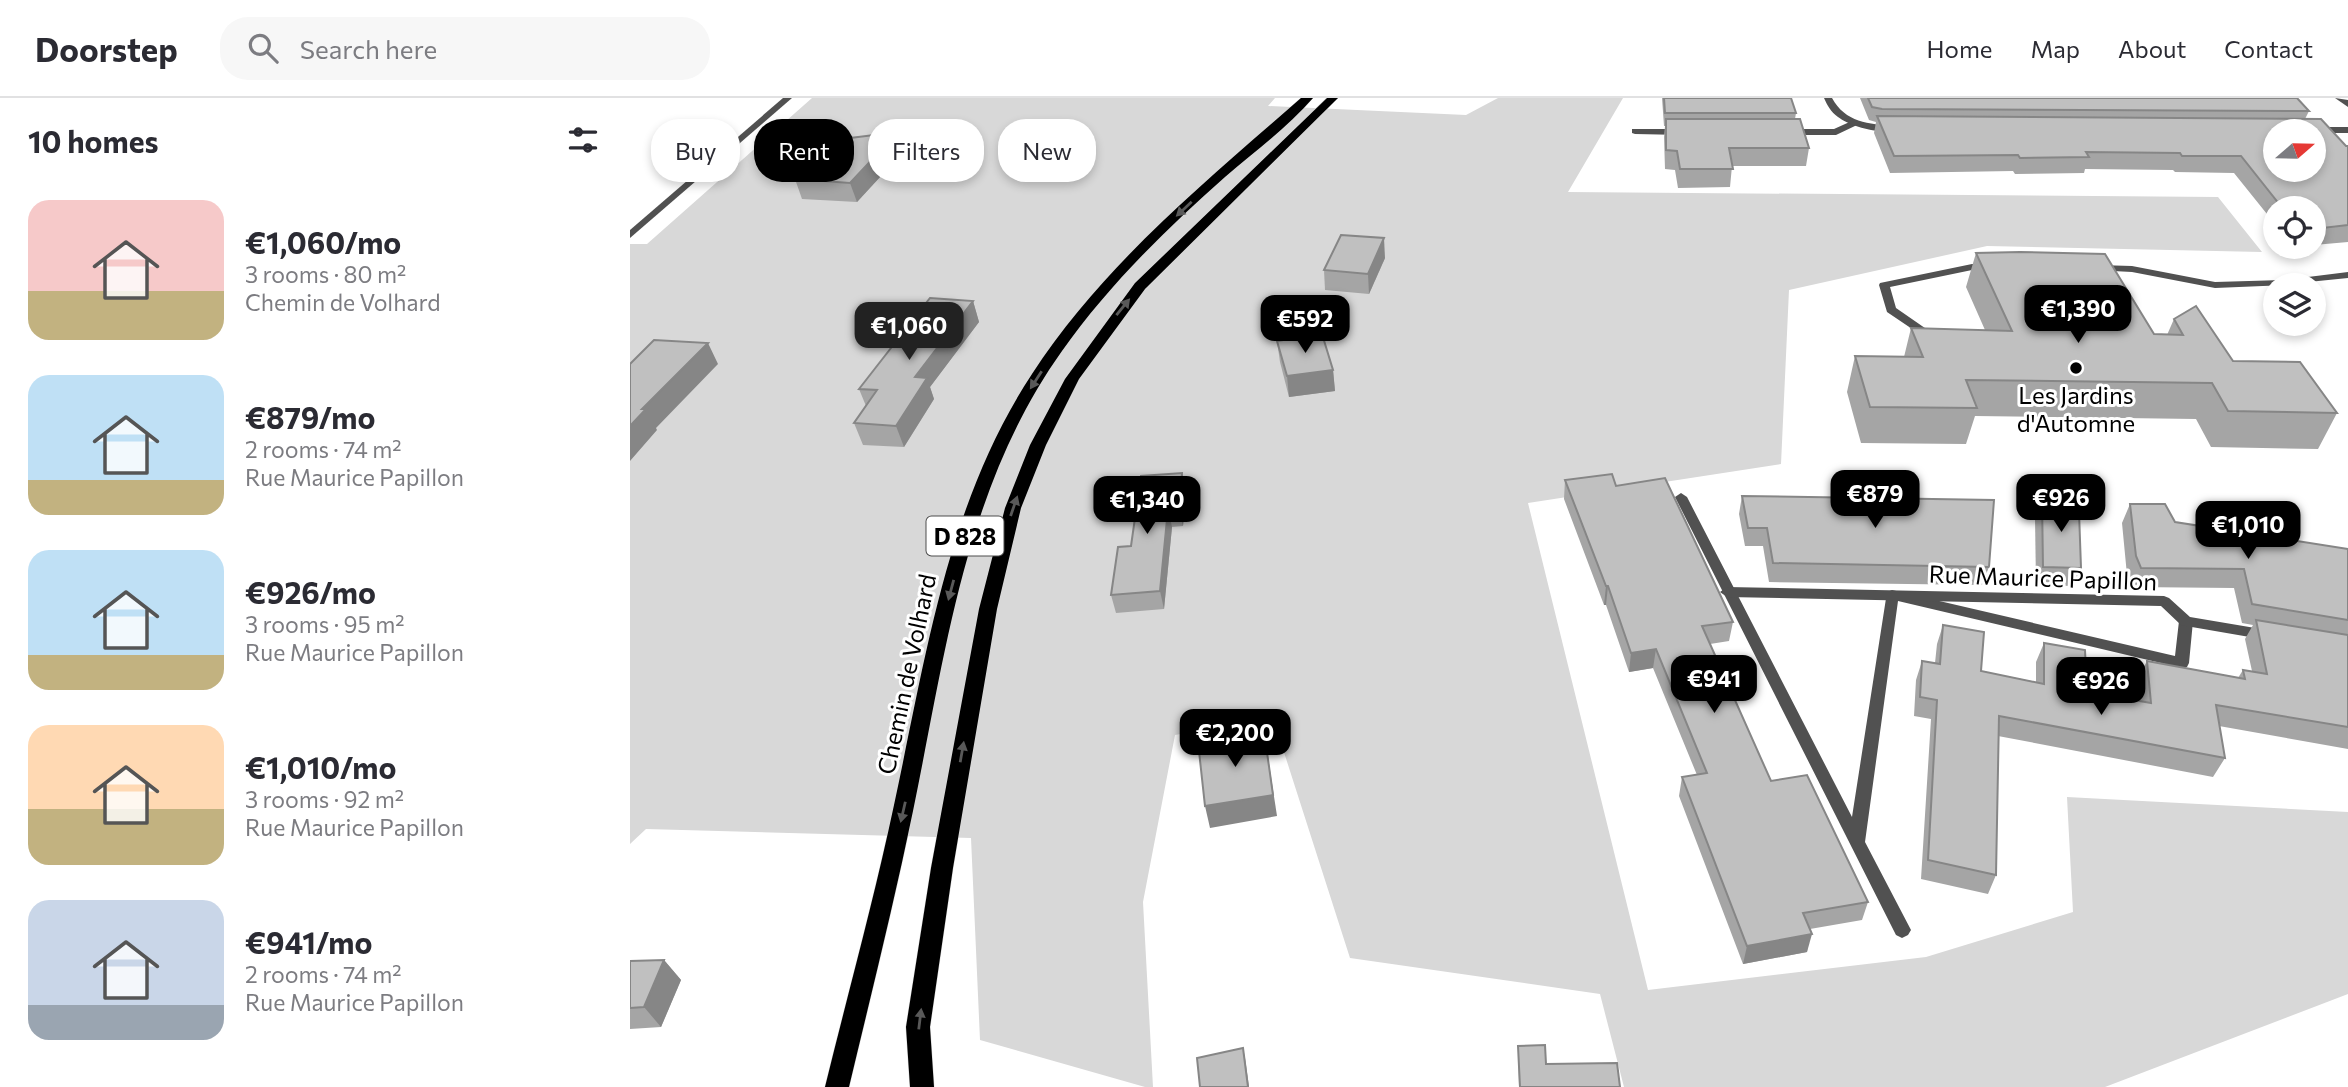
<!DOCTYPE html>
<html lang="en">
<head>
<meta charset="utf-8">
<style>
  :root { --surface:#fff; --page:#f7f7f7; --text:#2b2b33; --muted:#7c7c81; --line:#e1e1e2; --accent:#000 }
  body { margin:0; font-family:Commissioner,sans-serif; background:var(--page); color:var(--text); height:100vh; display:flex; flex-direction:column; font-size:26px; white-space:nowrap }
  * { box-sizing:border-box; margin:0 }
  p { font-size:23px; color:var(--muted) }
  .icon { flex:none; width:38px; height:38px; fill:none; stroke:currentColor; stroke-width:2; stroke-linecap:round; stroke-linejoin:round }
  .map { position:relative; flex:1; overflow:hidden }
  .panel { display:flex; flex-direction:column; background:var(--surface); width:630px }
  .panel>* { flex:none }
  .top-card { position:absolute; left:21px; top:21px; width:665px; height:63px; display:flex; gap:14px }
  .needle { width:46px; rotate:70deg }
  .buttons { position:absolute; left:1633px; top:21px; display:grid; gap:14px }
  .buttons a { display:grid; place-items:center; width:63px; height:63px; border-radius:50%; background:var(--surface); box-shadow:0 4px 10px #0003; font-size:35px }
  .price { position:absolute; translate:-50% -60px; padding:0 16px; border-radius:14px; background:var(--accent); color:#fff; font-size:23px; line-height:46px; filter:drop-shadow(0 2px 4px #0008) }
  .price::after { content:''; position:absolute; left:50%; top:42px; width:21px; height:16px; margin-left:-10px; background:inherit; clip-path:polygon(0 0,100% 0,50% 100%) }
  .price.selected { background:#222; color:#fff }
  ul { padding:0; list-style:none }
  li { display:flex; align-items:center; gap:21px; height:175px; padding:0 28px }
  li span { display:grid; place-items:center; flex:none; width:196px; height:140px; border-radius:21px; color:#555 }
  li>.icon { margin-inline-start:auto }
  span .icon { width:84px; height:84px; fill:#fffc; stroke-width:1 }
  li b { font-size:30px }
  h2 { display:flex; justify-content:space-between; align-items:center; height:84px; padding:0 28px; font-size:30px }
  .chip { padding:0 24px; border-radius:28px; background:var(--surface); box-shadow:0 4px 10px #0003; font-size:24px; line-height:63px }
  .chip.selected { background:var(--accent); color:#fff }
  header { display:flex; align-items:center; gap:42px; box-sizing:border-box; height:98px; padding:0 35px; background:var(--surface); border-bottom:2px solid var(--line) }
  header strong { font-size:33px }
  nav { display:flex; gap:38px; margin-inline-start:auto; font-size:24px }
  .search { width:490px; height:63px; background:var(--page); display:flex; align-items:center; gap:18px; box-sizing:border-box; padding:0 24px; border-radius:28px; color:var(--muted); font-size:26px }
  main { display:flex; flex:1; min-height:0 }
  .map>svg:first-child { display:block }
</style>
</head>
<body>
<header>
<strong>Doorstep</strong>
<div class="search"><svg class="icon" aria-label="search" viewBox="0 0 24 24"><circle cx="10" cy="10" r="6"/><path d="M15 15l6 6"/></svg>Search here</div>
<nav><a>Home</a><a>Map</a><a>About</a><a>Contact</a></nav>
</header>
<main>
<section class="panel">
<h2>10 homes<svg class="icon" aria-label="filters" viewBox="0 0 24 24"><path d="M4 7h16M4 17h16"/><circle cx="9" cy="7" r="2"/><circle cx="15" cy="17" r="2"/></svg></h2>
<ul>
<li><span style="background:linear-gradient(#f6c9c9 65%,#c2b280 0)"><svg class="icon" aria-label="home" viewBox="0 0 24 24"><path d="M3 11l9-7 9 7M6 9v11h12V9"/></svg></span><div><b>€1,060/mo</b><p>3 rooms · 80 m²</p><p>Chemin de Volhard</p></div></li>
<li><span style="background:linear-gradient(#bfe0f5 75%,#c2b280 0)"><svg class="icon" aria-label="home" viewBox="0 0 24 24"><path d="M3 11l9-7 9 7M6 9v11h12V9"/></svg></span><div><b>€879/mo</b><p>2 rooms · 74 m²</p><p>Rue Maurice Papillon</p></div></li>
<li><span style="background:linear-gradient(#bfe0f5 75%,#c2b280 0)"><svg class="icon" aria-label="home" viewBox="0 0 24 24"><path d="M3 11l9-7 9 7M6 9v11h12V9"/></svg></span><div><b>€926/mo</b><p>3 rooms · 95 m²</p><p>Rue Maurice Papillon</p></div></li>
<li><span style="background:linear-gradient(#ffd9b3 60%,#c2b280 0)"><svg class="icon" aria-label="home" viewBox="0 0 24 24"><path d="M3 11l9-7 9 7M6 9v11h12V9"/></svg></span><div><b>€1,010/mo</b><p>3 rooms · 92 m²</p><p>Rue Maurice Papillon</p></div></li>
<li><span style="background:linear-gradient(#c9d6e8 75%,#9aa5b1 0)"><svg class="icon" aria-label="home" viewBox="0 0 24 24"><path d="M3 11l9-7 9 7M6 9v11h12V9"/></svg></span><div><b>€941/mo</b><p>2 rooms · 74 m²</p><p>Rue Maurice Papillon</p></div></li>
</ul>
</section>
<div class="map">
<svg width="1718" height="989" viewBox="0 0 1718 989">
  <rect width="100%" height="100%" fill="#fff"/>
  <polygon fill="#d8d8d8" points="182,0 645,0 638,8 836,17 868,0 993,0 938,94 1588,99 1632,154 1357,148 1159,192 1151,366 898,405 1018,892 1296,859 1443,814 1437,699 1718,714 1718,896 1475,989 994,989 970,896 720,860 643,620 545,637 513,804 523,989 515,989 350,942 341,740 16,731 0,746 0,146 17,146"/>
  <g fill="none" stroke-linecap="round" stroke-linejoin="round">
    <defs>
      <g id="primary">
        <path d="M671,0h12c-25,29 -59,54 -88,79 -60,53 -117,109 -163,174 -97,136 -116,300 -149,460 -19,92 -42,184 -64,276h-24c23,-94 49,-187 69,-282 32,-148 53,-302 138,-431 71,-109 172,-191 269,-276z"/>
        <polygon points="697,0 708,0 515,191 449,281 416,347 391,410 367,511 323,770 300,929 304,989 280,989 276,929 301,770 349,511 375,410 400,347 435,281 505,185"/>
      </g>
    </defs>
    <use href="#primary" stroke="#dbdbdb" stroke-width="1"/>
    <g fill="#515151" fill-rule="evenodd">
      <polygon points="1224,22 1229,25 1227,27 1206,37 1157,37 1152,34 1157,31 1204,31"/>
      <polygon points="1002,31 1053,31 1058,34 1053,37 1005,36 1002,35"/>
      <polygon points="1342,166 1360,166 1365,169 1360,172 1342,172 1260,189 1266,210 1305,237 1305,241 1297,241 1257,214 1249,187 1250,185"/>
      <polygon points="1468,167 1502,168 1585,184 1653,182 1658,185 1657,187 1585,190 1502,174 1464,172 1464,168"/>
      <polygon points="1051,395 1057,399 1222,719 1257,494 1262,492 1545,558 1549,523 1556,518 1563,523 1559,565 1557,569 1552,570 1268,503 1235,744 1281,832 1278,837 1272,840 1266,837 1045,399"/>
    </g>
    <g fill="#515151" fill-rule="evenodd">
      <polygon points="153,0 162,0 0,140 0,132"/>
      <path d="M1194,0h8c13,24 37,27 62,27l5,3c-15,8 -48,-1 -61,-11 -7,-5 -11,-12 -14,-19z"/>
      <polygon points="1705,0 1718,2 1718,9"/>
      <polygon points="1718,29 1718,35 1684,35 1679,32 1684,29"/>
      <polygon points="1718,174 1718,180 1649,187 1648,185 1653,182"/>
      <polygon points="1097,489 1534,498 1539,500 1560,519 1637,532 1644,537 1637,542 1556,528 1551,527 1531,508 1097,499 1090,494"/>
    </g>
    <use href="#primary" fill="#000" fill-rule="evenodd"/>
  </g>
  <g fill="#a5a5a5">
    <polygon points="1032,0 1161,0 1166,15 1165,21 1179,50 1176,68 1102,68 1100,89 1048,90 1045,72 1035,71 1034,39 1035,28 1034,28"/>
    <polygon points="1230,0 1667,0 1679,13 1675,21 1716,48 1718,48 1718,144 1684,147 1684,110 1645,110 1645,126 1604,75 1545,74 1543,72 1455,71 1454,75 1385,76 1383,73 1260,75 1244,35 1246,24 1239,22"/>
    <polygon points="268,34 274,53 227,104 172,101 165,81"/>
    <polygon points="1346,155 1524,236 1537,237 1544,221 1603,263 1707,315 1688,351 1581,349 1566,321 1345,318 1336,346 1231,345 1217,294 1225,258 1274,259 1281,230 1355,232 1336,189"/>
    <polygon points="755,160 739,196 695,192 694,172"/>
    <polygon points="343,203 349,224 300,289 304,301 274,349 233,347 224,325 236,308 229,291"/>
    <polygon points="647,243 703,272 705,293 659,299 650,264"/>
    <polygon points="552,375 556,393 553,428 542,429 534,511 486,515 481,497 501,448"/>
    <polygon points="935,382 986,388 1103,524 1099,543 1080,546 1141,683 1238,804 1232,822 1180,831 1177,854 1113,866 1049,698 1052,679 1067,677 1023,570 999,574 976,507 974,507 934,401"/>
    <polygon points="1112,398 1359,469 1352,487 1139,484 1133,448 1115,448 1109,416"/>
    <polygon points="1412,402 1451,470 1443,488 1406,487 1405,420"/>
    <polygon points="1500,406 1545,424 1718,451 1718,651 1589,628 1595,660 1583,679 1368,638 1366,777 1358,796 1291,781 1301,621 1284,618 1286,582 1292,563 1305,565 1307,546 1313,527 1351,573 1406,584 1406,564 1414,545 1457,594 1509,603 1507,582 1517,563 1608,580 1613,572 1622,573 1615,541 1623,527 1612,525 1604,490 1503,489 1497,477 1492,425"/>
    <polygon points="34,862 51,882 31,929 0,931 0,863"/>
    <polygon points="888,948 916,966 990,989 889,989"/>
  </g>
  <g fill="#868686">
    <polygon points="268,34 274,53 227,104 220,85"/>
    <polygon points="754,140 755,160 739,196 738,176"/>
    <polygon points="343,203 349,224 300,289 304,301 274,349 266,328 285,279"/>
    <polygon points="78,245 88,266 26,330 27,332 0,363 0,328 12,311"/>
    <polygon points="703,272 705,293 659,299 657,278"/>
    <polygon points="552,375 556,393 553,428 549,411"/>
    <polygon points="538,411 542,429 534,511 530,493"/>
    <polygon points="976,488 978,488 976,507 974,507"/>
    <polygon points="1026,551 1023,570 999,574 1001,555"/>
    <polygon points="634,633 647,718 580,730 575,708"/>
    <polygon points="1182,836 1177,854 1113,866 1117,848"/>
    <polygon points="34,862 51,882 31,929 14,909"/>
    <polygon points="613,950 615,960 619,989 618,989"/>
  </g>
  <g fill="#c0c0c0" stroke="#868686" stroke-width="2" fill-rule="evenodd">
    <polygon points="1034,0 1161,0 1166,15 1035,15"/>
    <polygon points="1238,0 1667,0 1679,13 1252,11 1242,9"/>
    <path d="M1247,18l444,3 25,27h2v79l-34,4v-21h-30l-4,-3 -39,-49h-59l-2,-3 -94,-1 3,5 -69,1 -2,-3 -124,1zM1645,33h39v39h-39z"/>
    <polygon points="1036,21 1170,21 1179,50 1099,50 1103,71 1050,71 1047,53 1036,52"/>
    <polygon points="268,34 220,85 165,81 204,42"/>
    <polygon points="711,137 754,140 738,176 694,172"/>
    <polygon points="1390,154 1475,156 1524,236 1553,237 1544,221 1566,208 1603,263 1670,264 1707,315 1598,313 1582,285 1336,282 1347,310 1240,309 1225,258 1293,259 1281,230 1382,233 1346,155"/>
    <polygon points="300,200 343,203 285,279 297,280 266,328 224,325 247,292 229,291"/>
    <polygon points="692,236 703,272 657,278 647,243"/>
    <polygon points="24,242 78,245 12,311 16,311 0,328 0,266"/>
    <polygon points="552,375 549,411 538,411 530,493 481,497 488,449 501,448 511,378"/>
    <polygon points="982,376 986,388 1035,380 1103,524 1072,528 1141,683 1177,677 1238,804 1173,815 1182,836 1117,848 1052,679 1077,675 1026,551 1001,555 978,488 976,488 935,382"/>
    <polygon points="1112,398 1364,402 1359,469 1143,465 1137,430 1118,430"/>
    <polygon points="1412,402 1443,402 1449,414 1451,470 1413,469"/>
    <polygon points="1500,406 1535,406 1545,424 1718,451 1718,522 1622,506 1614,471 1511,470 1506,458"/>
    <polygon points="1626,522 1718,537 1718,629 1586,607 1595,660 1369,618 1366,777 1298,762 1307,602 1290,599 1292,563 1310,566 1313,527 1354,534 1351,573 1414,586 1414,545 1455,552 1457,594 1521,605 1517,563 1615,581 1613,572 1637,576"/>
    <polygon points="634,633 643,697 575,708 568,644"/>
    <polygon points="34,862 14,909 0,910 0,863"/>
    <polygon points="915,947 916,966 987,965 990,989 890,989 888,948"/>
    <polygon points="613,950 618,989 570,989 567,960"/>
  </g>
  <defs><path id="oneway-solid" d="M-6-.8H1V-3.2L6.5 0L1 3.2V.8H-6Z" transform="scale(1.75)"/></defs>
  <g fill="#595959">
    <use href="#oneway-solid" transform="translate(554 111) rotate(137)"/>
    <use href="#oneway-solid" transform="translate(493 209) rotate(-51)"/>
    <use href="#oneway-solid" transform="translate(406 282) rotate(123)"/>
    <use href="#oneway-solid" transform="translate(384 408) rotate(-71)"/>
    <use href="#oneway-solid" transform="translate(321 492) rotate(105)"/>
    <use href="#oneway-solid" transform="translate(332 654) rotate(-80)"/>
    <use href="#oneway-solid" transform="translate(273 714) rotate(103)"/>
    <use href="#oneway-solid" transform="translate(290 921) rotate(-83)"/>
  </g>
  <circle fill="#000" stroke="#fff" stroke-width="2.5" cx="1446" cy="270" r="7"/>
  <g text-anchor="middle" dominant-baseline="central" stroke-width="6" stroke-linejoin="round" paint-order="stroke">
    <rect fill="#fff" stroke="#4c4c4c" stroke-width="2" x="296.5" y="418.5" width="77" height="39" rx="5"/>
    <g font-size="23" font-weight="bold" fill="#000">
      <text x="335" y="438">D 828</text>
    </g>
    <g font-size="24" fill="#000" stroke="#fff">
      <text x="1446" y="296">Les Jardins<tspan x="1446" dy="28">d'Automne</tspan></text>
    </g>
    <g font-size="24" fill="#000" stroke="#fff">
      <text transform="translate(1413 479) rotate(2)">Rue Maurice Papillon</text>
      <text transform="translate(276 576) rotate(-78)">Chemin de Volhard</text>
    </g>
  </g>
</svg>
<div class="buttons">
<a><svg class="needle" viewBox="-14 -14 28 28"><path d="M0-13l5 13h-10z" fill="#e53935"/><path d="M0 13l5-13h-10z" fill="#7c7c81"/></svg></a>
<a><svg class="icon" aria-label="locate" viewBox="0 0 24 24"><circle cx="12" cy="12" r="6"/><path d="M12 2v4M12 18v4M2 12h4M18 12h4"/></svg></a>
<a><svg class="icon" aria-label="layers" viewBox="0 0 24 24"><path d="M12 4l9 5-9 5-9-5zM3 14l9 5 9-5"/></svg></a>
</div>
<b class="price" style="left:1448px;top:247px">€1,390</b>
<b class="price" style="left:675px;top:257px">€592</b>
<b class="price selected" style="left:279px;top:264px">€1,060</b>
<b class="price" style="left:1245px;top:432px">€879</b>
<b class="price" style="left:1431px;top:436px">€926</b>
<b class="price" style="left:517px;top:438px">€1,340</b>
<b class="price" style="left:1618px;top:463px">€1,010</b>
<b class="price" style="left:1084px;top:617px">€941</b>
<b class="price" style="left:1471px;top:619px">€926</b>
<b class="price" style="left:605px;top:671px">€2,200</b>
<div class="top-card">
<a class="chip">Buy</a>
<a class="chip selected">Rent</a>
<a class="chip">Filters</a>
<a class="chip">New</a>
</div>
</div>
</main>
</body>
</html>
